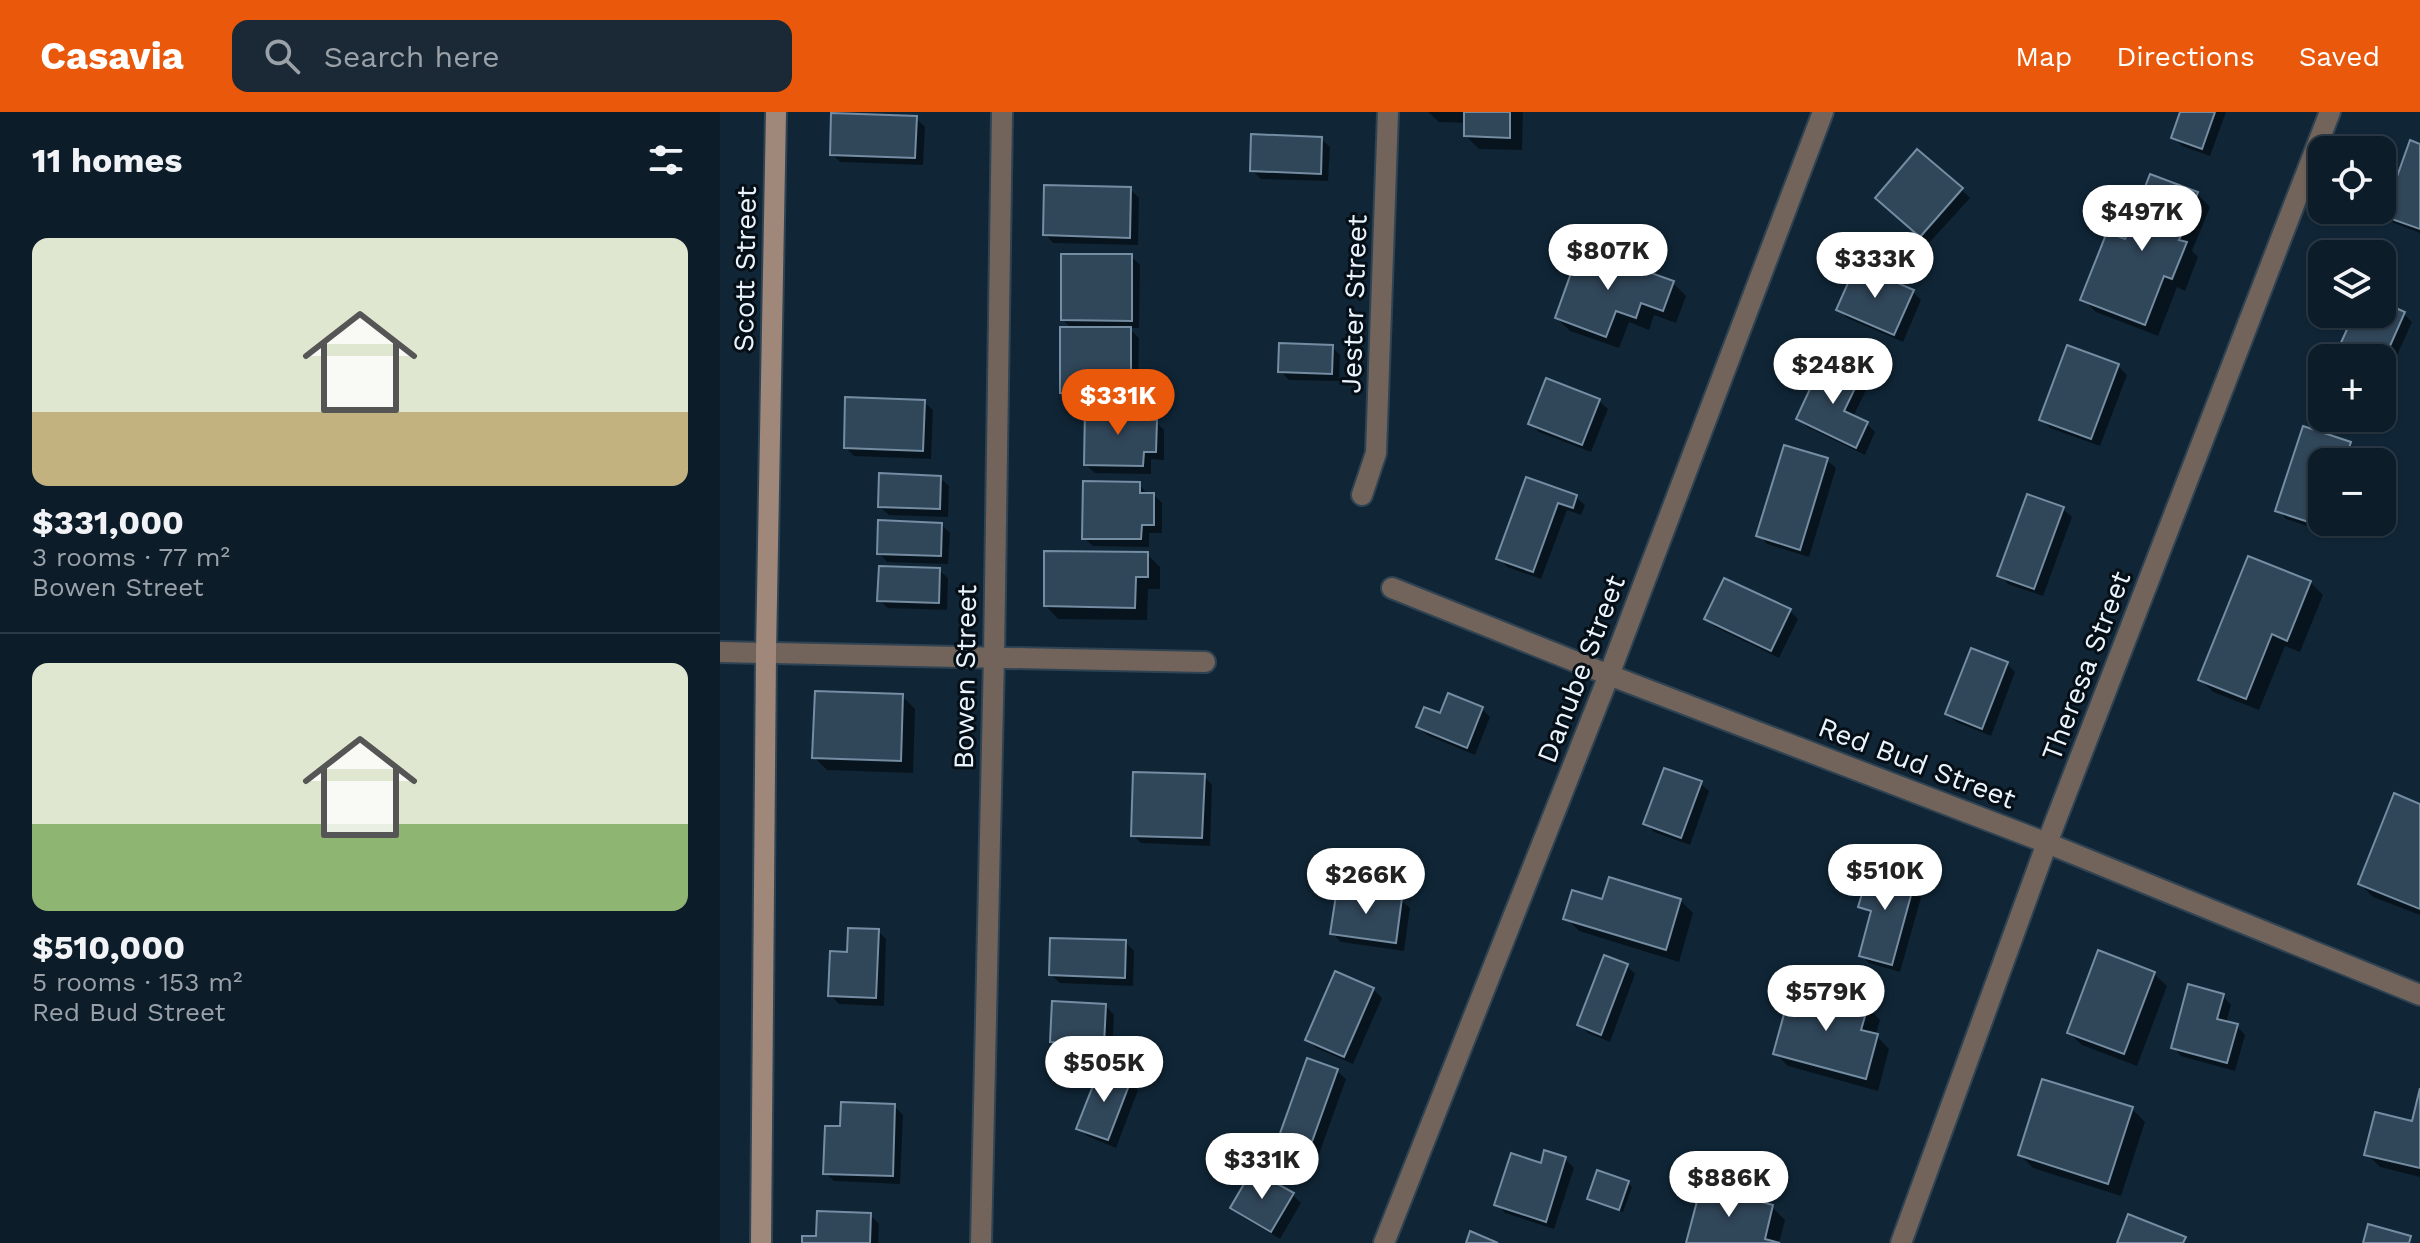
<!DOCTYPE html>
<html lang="en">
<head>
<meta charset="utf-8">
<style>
  :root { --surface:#0c1c29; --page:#1a2935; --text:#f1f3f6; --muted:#9aa1a8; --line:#2c3a46; --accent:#ea580c }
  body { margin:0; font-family:"Work Sans",sans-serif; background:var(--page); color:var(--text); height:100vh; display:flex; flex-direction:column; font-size:30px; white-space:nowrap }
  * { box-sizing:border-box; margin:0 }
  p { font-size:26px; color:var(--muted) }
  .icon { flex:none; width:44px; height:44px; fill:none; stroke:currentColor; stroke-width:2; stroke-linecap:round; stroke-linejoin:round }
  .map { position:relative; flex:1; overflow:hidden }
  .panel { display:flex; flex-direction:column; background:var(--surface); width:720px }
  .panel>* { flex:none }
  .controls { position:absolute; left:1588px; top:24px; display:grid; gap:16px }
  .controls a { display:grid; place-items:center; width:88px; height:88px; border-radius:16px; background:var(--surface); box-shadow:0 2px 6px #0004,0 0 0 2px var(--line); font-size:40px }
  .price { position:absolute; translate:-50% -68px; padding:0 18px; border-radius:28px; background:#fff; color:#222; font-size:26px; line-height:52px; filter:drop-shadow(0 2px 4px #0008) }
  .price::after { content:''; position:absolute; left:50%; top:48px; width:24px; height:18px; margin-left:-12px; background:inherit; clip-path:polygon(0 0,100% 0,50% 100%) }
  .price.on { background:var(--accent); color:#fff }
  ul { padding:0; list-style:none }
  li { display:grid; align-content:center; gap:16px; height:424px; padding:0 32px }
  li+li { border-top:2px solid var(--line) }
  li span { display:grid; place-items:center; height:248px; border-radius:16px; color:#555 }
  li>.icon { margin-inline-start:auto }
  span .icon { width:144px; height:144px; fill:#fffc; stroke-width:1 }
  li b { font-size:34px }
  h2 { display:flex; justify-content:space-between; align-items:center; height:96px; padding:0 32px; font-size:34px }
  header { display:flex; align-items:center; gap:48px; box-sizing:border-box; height:112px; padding:0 40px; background:var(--accent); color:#fff }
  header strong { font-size:38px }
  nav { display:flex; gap:44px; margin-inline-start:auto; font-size:28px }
  .search { width:560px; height:72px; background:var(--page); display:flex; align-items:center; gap:20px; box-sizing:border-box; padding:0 28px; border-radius:16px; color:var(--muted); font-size:30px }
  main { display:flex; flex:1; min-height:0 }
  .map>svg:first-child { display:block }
</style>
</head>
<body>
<header>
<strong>Casavia</strong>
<div class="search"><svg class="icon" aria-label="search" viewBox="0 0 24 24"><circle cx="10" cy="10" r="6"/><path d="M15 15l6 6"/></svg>Search here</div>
<nav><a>Map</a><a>Directions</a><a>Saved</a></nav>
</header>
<main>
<section class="panel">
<h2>11 homes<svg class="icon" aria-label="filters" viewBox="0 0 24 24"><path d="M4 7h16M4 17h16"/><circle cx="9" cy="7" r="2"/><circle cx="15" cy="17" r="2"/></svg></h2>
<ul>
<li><span style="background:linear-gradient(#dfe7d0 70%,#c2b280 0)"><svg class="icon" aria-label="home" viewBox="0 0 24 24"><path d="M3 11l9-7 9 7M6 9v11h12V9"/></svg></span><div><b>$331,000</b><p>3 rooms · 77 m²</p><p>Bowen Street</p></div></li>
<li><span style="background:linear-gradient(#dfe7d0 65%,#8fb573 0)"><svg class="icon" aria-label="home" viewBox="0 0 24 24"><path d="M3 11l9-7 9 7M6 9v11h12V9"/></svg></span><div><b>$510,000</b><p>5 rooms · 153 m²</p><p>Red Bud Street</p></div></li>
</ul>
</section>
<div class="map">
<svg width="1700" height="1131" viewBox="0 0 1700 1131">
  <rect width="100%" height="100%" fill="#102637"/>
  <g fill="#0007">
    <polygon points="708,0 803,0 802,38 759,37 746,24 746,11 719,10"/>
    <polygon points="1462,0 1506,0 1490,44 1462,34 1453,25"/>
    <polygon points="196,6 205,15 203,53 120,50 112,42"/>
    <polygon points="601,27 610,35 608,69 541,67 532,58"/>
    <polygon points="1700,34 1700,121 1674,111 1665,103"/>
    <polygon points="410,77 419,86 418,133 333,131 325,122"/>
    <polygon points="1241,77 1250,86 1209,131 1166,94"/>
    <polygon points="1477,82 1490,95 1472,139 1478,145 1465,179 1457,175 1438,224 1376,200 1363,187 1406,129"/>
    <polygon points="411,144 420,153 419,216 409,216 419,226 418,289 350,289 342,280 352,217 343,208"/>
    <polygon points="953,171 966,184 956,211 934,203 929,218 909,210 899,236 850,219 837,206"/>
    <polygon points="1193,180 1201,188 1183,230 1127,206 1118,197"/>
    <polygon points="1662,193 1684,202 1692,210 1663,275 1662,246 1617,246 1637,202 1662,202"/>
    <polygon points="612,235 620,243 619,269 569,268 560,259"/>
    <polygon points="1398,254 1407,263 1380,334 1330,316 1322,307"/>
    <polygon points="1138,270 1146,278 1133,305 1147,312 1155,320 1145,343 1087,315 1078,307"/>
    <polygon points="879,289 888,297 871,340 819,320 811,312"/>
    <polygon points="204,290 213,298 211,347 134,344 126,336"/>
    <polygon points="422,299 430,310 436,310 444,318 444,348 431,347 431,362 375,361 366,353"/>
    <polygon points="1584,317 1630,331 1639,340 1635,350 1602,350 1602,410 1616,410 1612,422 1566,407 1558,398"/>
    <polygon points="1107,348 1116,356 1089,445 1047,432 1039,423"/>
    <polygon points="220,366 229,374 228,405 169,403 160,395"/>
    <polygon points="808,367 856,385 865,393 861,403 847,398 821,467 787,455 779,446"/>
    <polygon points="419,372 428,383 434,383 442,391 442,421 429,421 429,435 373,434 364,426"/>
    <polygon points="1343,397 1352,405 1323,484 1288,472 1280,463"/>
    <polygon points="221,412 230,421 228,452 167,450 159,441"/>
    <polygon points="427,442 440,455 440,477 428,477 427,508 338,507 326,494"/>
    <polygon points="219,458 228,466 227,498 168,496 159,488"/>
    <polygon points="1590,470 1603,483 1580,540 1565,534 1539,598 1493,580 1480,567"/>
    <polygon points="1069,498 1078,507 1059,546 995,515 987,507"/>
    <polygon points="1287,552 1295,560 1271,624 1236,610 1227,602"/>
    <polygon points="182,584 195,597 193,661 107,658 94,645"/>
    <polygon points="762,597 770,605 755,643 707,623 698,615"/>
    <polygon points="484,664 492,673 490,734 421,731 413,723"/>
    <polygon points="980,671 989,679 970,733 934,720 926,712"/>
    <polygon points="1700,694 1700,803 1653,785 1640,772"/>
    <polygon points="1195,767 1204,775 1180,860 1149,851 1141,843 1152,804 1141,794"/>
    <polygon points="681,788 690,796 684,839 621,830 612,821"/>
    <polygon points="960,788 973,801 959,850 859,819 846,806 883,789"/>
    <polygon points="158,819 166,827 164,894 119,892 110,883 129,842"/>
    <polygon points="405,830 414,839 413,874 340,871 331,863"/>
    <polygon points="907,854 915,862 890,930 868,921 859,913"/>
    <polygon points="1434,862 1447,874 1417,954 1362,933 1349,921"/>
    <polygon points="653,877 662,886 633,952 596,936 587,927"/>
    <polygon points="1503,884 1511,893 1506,911 1517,914 1525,923 1515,959 1461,944 1453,935"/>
    <polygon points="386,894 394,903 392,941 341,938 332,930"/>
    <polygon points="1147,895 1160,908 1156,923 1169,937 1158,979 1068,954 1055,941"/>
    <polygon points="588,948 617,959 626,967 598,1045 568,1035 560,1026"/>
    <polygon points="410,969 418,978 396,1036 367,1024 359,1016"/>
    <polygon points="1700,985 1700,1065 1660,1055 1647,1042 1694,1011"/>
    <polygon points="174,994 183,1003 180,1072 114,1069 105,1061"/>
    <polygon points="1412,997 1425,1010 1401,1084 1313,1056 1300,1043"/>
    <polygon points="845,1047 854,1056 834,1117 785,1101 777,1092 822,1053"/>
    <polygon points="908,1071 912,1075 903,1100 873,1090 869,1087"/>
    <polygon points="572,1082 581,1091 560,1127 521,1104 513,1096"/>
    <polygon points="1052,1095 1065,1108 1059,1131 968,1131"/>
    <polygon points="150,1103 159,1112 158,1131 84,1131"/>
  </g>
  <g fill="#304659" stroke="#748da2" stroke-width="2">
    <polygon points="744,0 790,0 790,26 744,24"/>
    <polygon points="1460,0 1495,0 1482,37 1451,26"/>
    <polygon points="111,1 197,4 195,46 110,43"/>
    <polygon points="531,22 602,25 601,62 530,59"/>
    <polygon points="1690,28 1700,32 1700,117 1663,104"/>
    <polygon points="1197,37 1243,76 1200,125 1155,86"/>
    <polygon points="1430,62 1478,80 1459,128 1467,130 1452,167 1444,164 1425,213 1360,188 1387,120 1405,127"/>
    <polygon points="324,73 411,75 410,126 323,123"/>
    <polygon points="860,136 954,169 943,199 921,191 916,206 896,199 886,225 835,206"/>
    <polygon points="341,142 412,142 412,209 341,208"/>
    <polygon points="1136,153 1194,178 1174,223 1116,198"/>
    <polygon points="1662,190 1685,200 1662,252 1662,246 1614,246 1634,202 1662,202"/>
    <polygon points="340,215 411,215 411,282 340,281"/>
    <polygon points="559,231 613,233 612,262 558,260"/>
    <polygon points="1347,233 1399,252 1371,327 1319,308"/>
    <polygon points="1102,251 1139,268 1124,299 1148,310 1136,336 1076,307"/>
    <polygon points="826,266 880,287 862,333 808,312"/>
    <polygon points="125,285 205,288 203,339 124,336"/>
    <polygon points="365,296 422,297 422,307 437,308 436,340 424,340 423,354 364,353"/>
    <polygon points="1583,314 1631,330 1625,350 1602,350 1604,415 1555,399"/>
    <polygon points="1064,333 1108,346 1080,438 1036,424"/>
    <polygon points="159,361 221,364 220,397 158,395"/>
    <polygon points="806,365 857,383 853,396 838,391 813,460 776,447"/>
    <polygon points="363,369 420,370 420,381 434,381 434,413 422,413 421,427 362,427"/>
    <polygon points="1307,382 1344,395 1314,477 1277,464"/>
    <polygon points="158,408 222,411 221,444 157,442"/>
    <polygon points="324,439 428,440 428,465 416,465 415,496 324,494"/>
    <polygon points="1528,444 1591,469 1567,529 1552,522 1526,587 1478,568"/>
    <polygon points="159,454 220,456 219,491 157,489"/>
    <polygon points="1004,466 1071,497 1051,539 984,507"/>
    <polygon points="1251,536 1288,550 1262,617 1225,602"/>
    <polygon points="95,579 183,582 181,649 92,646"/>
    <polygon points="728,581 763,595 747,636 696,615 704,595 720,601"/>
    <polygon points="944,656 982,669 961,726 923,712"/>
    <polygon points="413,660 485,662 482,726 411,724"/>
    <polygon points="1674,681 1700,692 1700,797 1638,772"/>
    <polygon points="1151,752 1196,765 1172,853 1139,844 1151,799 1138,795"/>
    <polygon points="889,765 961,787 946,838 843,807 852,778 882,787"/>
    <polygon points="617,777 682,786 676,831 610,822"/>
    <polygon points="128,816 159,817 156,886 108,884 110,839 127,840"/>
    <polygon points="330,826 406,828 405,866 329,863"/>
    <polygon points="1378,838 1435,860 1404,942 1347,921"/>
    <polygon points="884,843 908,852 881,923 857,913"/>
    <polygon points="615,859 654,876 624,945 585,928"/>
    <polygon points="1468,872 1504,882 1497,907 1518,912 1507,951 1451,936"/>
    <polygon points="1072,873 1148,894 1141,918 1158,922 1146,967 1053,942"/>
    <polygon points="332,889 386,892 384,933 330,930"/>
    <polygon points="587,946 618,957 589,1038 558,1027"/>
    <polygon points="380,956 411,968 388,1028 356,1017"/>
    <polygon points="1322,967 1413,995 1388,1072 1298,1043"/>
    <polygon points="1700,976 1700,1056 1644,1043 1655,1000 1692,1009"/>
    <polygon points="121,990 175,992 173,1064 103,1062 105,1014 120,1014"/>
    <polygon points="824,1038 846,1045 826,1110 774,1093 791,1041 821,1051"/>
    <polygon points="532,1058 574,1081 551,1120 510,1096"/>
    <polygon points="877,1058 909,1069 899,1098 867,1087"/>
    <polygon points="981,1074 1053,1093 1045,1127 1060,1131 966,1131"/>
    <polygon points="97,1099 151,1101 150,1131 82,1131 82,1124 96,1124"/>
    <polygon points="1408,1102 1466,1125 1463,1131 1397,1131"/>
    <polygon points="1648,1112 1691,1124 1689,1131 1643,1131"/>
    <polygon points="750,1119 778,1131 746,1131"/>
  </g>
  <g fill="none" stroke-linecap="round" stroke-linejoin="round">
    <defs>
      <g id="street">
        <polyline points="642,383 656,341 668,0"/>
        <polyline points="672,476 889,563 1327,731 1700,883"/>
        <polyline points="0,540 485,550"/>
        <polyline points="261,1131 274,545 282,0"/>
        <polyline points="664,1131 889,563 1103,0"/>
        <polyline points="1181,1131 1327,731 1610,0"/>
      </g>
      <polyline id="secondary" points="41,1131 46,540 56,0"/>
    </defs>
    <use href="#street" stroke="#2f4353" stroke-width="24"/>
    <use href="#secondary" stroke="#2f4353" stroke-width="24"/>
    <use href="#street" stroke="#72645b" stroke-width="20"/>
    <use href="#secondary" stroke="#9f877a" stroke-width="20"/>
  </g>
  <g text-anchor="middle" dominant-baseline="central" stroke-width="6" stroke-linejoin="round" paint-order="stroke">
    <g font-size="28" fill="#eaf4fe" stroke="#060e16">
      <text transform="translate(25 157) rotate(-89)">Scott Street</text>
      <text transform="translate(634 192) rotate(-88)">Jester Street</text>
      <text transform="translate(1366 554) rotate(-69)">Theresa Street</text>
      <text transform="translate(861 557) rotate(-69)">Danube Street</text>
      <text transform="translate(245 565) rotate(-89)">Bowen Street</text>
      <text transform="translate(1197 651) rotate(21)">Red Bud Street</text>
    </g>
  </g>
</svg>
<div class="controls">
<a><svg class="icon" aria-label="locate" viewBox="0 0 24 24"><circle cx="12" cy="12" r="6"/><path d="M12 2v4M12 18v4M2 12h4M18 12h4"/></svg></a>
<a><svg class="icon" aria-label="layers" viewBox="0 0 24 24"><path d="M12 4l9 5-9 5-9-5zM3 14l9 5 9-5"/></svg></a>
<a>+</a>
<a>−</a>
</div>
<b class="price" style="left:1422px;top:141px">$497K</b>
<b class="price" style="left:888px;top:180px">$807K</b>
<b class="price" style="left:1155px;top:188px">$333K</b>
<b class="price" style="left:1113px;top:294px">$248K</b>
<b class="price on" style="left:398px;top:325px">$331K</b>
<b class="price" style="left:1165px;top:800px">$510K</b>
<b class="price" style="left:646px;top:804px">$266K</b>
<b class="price" style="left:1106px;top:921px">$579K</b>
<b class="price" style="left:384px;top:992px">$505K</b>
<b class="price" style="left:542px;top:1089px">$331K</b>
<b class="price" style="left:1009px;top:1107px">$886K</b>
</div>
</main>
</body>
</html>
